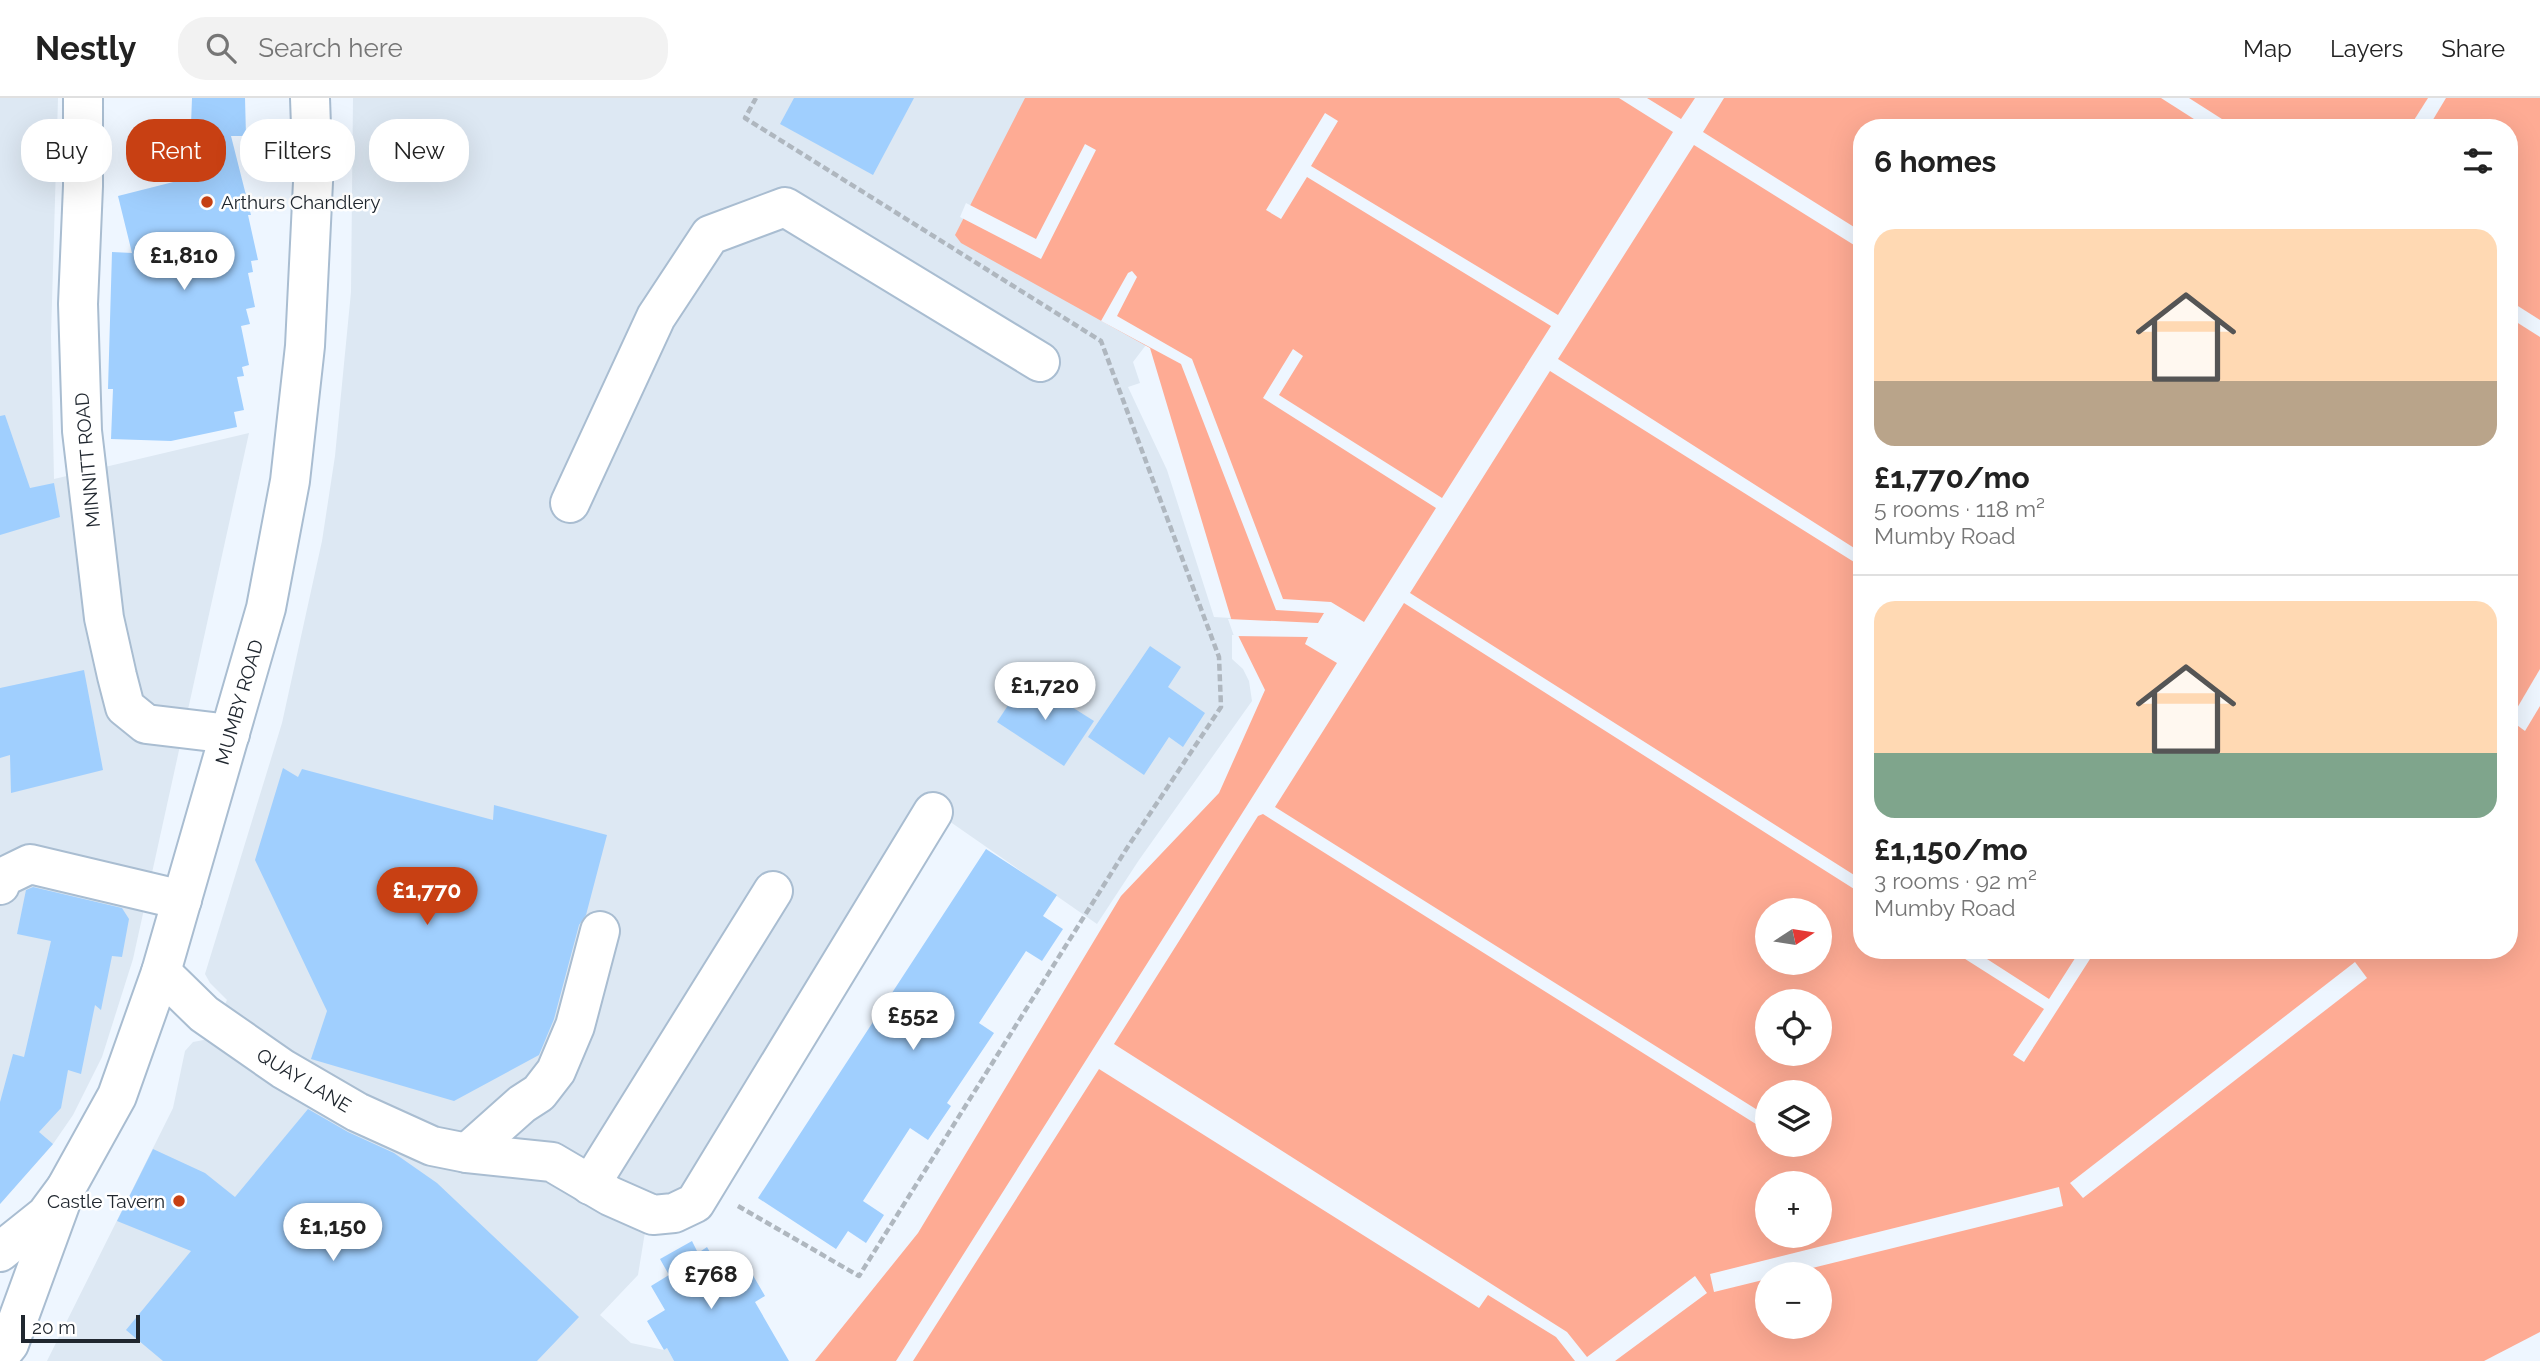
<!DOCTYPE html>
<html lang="en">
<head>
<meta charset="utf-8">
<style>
  :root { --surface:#fff; --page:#f2f2f2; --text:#222; --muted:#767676; --line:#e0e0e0; --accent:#c84013 }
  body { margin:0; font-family:Raleway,sans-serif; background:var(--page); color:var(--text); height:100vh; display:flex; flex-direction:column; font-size:26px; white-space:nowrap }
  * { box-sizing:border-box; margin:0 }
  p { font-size:23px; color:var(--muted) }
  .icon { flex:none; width:38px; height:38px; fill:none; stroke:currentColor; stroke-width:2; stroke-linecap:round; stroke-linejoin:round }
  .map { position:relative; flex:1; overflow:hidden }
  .drawer { position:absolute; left:1853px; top:21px; width:665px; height:840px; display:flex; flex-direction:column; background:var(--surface); border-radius:28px; box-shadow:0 7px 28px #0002 }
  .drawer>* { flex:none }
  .hud { position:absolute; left:21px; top:21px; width:665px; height:63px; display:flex; gap:14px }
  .needle { width:46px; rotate:78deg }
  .tools { position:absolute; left:1755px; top:800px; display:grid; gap:14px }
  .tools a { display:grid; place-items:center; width:77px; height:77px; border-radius:50%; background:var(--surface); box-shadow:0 7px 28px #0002; font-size:35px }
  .scale { position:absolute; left:21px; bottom:18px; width:119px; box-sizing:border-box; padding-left:7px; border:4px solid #20272f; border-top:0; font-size:19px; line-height:24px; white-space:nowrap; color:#20272f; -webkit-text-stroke:5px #fff; paint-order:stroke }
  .price { position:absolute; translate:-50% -60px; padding:0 16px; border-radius:24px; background:#fff; color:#222; font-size:23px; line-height:46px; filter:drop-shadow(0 2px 4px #0008) }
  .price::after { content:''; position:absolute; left:50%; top:42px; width:21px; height:16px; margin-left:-10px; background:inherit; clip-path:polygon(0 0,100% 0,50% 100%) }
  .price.current { background:var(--accent); color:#fff }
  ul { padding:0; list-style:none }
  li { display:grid; align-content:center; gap:14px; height:371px; padding:0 21px }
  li+li { border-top:2px solid var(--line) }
  li span { display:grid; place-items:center; height:217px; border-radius:21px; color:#555 }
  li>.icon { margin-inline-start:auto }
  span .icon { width:126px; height:126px; fill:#fffc; stroke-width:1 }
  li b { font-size:30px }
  h2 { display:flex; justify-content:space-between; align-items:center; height:84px; padding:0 21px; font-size:30px }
  .tag { padding:0 24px; border-radius:28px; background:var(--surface); box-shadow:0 7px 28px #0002; font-size:24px; line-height:63px }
  .tag.current { background:var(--accent); color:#fff }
  header { display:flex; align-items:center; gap:42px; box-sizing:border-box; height:98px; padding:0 35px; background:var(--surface); border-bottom:2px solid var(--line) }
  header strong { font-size:33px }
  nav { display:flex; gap:38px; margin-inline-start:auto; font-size:24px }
  .search { width:490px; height:63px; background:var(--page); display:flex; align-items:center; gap:18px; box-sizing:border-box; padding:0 24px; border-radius:28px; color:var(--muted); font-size:26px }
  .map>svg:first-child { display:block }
</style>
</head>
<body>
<header>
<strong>Nestly</strong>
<div class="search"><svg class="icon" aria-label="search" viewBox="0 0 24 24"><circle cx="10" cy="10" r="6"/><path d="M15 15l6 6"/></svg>Search here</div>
<nav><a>Map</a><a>Layers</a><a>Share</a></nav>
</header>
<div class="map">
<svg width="2540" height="1263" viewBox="0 0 2540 1263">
  <rect width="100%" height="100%" fill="#eef6ff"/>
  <g fill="#dde8f3">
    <polygon points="0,0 58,0 51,238 54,381 249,335 133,861 102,959 73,1017 53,1046 0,1106"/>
    <polygon points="353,0 1025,0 1146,247 1133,264 1140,285 1128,289 1167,372 1214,519 1231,520 1238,537 1232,537 1232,561 1243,571 1249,583 1252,603 1139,762 1097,826 949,723 715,1096 722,1100 703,1122 645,1134 638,1177 600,1217 631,1245 664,1252 667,1250 674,1263 47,1263 173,1010 185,953 193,944 209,941 227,902 210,885 205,876 282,625 322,443 335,358 351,194"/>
  </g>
  <path fill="#feab94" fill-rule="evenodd" d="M1025,0h1515v1263h-1725l103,-128 203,-337 98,-103 46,-103 -32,-65 -83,-277 -189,-105 -6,-8zM1862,30h648v822h-648zM1768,812h52v52h-52zM1768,903h52v53h-52zM1768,994h52v52h-52zM1768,1085h52v53h-52zM1768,1176h52v52h-52z"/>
  <g fill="#eef6ff">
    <polygon points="1619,0 1647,0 1681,21 1695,0 1724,0 1703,34 1862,134 1862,152 1694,47 1558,261 1862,455 1862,469 1550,273 1410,495 1862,782 1862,796 1404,505 1275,709 1767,1018 1767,1033 1263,716 1258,718 1114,946 1567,1234 1587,1259 1695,1178 1707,1195 1615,1263 1575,1263 1556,1239 1488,1197 1479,1210 1099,971 913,1263 896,1263 1337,565 1305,546 1308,539 1234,538 1228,521 1318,525 1324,515 1276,512 1181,266 1101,223 1128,175 1132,173 1137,179 1117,218 1192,261 1283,501 1331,504 1364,524 1436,410 1263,300 1293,251 1303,258 1279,297 1442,400 1551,228 1307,79 1281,121 1266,112 1325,15 1338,23 1311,68 1558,217 1673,34"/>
    <polygon points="2161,0 2189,0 2236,30 2208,30"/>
    <polygon points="2428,0 2446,0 2428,30 2409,30"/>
    <polygon points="1085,46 1096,52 1041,161 960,119 966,105 1036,141"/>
    <polygon points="2510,203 2540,222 2540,239 2510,220"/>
    <polygon points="2540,571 2540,608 2525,633 2510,622"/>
    <polygon points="1951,852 1973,852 2049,901 2079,854 2090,861 2024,964 2013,957 2044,911"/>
    <polygon points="2355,864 2367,880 2083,1100 2070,1085"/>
    <polygon points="2059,1089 2063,1108 1788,1176 1768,1176 1767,1181 1714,1194 1710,1176"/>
    <polygon points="2540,1234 2540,1263 2484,1263"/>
  </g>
  <g fill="#a0cffe">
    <polygon points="192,0 245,0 246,38 231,38 251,117 248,117 258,162 251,163 253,174 248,175 255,209 246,211 250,226 241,228 249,267 242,269 244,278 237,279 244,312 234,314 237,329 171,343 111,341 113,291 108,291 112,154 132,155 118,98 189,80"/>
    <polygon points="794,0 914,0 873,77 780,26"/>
    <polygon points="5,317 30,390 54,385 60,419 0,437 0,318"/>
    <polygon points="1150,548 1181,569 1168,589 1205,615 1183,649 1169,639 1144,677 1088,639"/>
    <polygon points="84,572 103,672 11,695 10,657 0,660 0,590"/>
    <polygon points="1026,580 1094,623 1064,668 997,624"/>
    <polygon points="283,670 298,679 302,671 493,722 494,707 607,737 586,817 579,827 554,921 539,957 454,1003 311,961 327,913 255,762"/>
    <polygon points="986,751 1057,797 1043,818 1063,831 1042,863 1026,853 979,925 994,935 947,1005 951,1008 928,1042 910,1030 863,1103 884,1117 866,1145 848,1133 836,1151 758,1100"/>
    <polygon points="33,789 122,810 129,821 122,859 112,858 101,912 95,907 81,976 68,972 61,1010 39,1034 53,1046 0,1106 0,1004 13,956 24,959 51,843 17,836 26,792"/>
    <polygon points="308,1011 348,1034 394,1055 437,1085 579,1219 537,1263 163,1263 126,1232 191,1153 117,1123 153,1051 205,1075 235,1099"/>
    <polygon points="692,1143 698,1155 707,1149 722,1175 744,1162 765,1198 755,1204 789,1263 674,1263 667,1250 664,1252 647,1223 665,1212 651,1188 669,1177 660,1161"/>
  </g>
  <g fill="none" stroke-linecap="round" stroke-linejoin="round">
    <defs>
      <g id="minor">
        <polyline points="83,0 83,88 78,206 82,333 104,520 117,578 125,609 146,626 230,636"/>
        <polyline points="570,405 656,219 710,137 785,109 1040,264"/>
        <polyline points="0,787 1,780 30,766 182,802"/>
        <polyline points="161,874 204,916 283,971 357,1014 432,1048 467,1055 552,1064 610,1098 653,1117 674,1115 695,1105 933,714"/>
        <polyline points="467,1055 522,1006 539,995 556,973 575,928 600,833"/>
        <polyline points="590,1087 773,793"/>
        <polyline points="0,1257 9,1246 66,1090"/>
      </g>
      <polyline id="major" points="0,1154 46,1117 66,1090 117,998 161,874 266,510 290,383 305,248 313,84 310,0"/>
    </defs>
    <use href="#minor" stroke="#a9bdd1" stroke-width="42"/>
    <use href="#major" stroke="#a9bdd1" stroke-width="42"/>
    <polyline stroke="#afb7bf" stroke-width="4.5" stroke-dasharray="7 3.5" stroke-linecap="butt" points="738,1108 859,1178 1127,750 1221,609 1219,559 1101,243 745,20 756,0"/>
    <use href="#minor" stroke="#fff" stroke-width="38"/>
    <use href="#major" stroke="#fff" stroke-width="38"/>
  </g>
  <g fill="#c84013" stroke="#fff" stroke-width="2.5">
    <circle cx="207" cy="104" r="7"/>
    <circle cx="179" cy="1103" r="7"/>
  </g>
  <g text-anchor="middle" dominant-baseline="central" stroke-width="5" stroke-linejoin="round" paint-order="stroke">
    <g font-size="19" fill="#20272f" stroke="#fff" text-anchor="start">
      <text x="221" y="104">Arthurs Chandlery</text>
      <text x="165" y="1103" text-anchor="end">Castle Tavern</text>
    </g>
    <g font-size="19" fill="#20272f" stroke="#fff">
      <text transform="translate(87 362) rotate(-95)">MINNITT ROAD</text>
      <text transform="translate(239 604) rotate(-74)">MUMBY ROAD</text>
      <text transform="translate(304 982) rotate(31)">QUAY LANE</text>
    </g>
  </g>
</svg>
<div class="tools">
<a><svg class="needle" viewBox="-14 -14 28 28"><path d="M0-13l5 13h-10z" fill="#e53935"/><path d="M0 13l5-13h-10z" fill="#767676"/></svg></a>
<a><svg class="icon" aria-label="locate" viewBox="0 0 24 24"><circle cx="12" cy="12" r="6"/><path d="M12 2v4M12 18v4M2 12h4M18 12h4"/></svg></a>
<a><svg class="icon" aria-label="layers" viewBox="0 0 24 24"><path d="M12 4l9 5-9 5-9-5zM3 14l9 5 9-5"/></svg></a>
<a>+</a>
<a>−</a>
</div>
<div class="scale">20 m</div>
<b class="price" style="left:184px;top:194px">£1,810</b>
<b class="price" style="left:1045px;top:624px">£1,720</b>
<b class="price current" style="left:427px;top:829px">£1,770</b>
<b class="price" style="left:913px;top:954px">£552</b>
<b class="price" style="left:333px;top:1165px">£1,150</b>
<b class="price" style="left:711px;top:1213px">£768</b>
<div class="hud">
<a class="tag">Buy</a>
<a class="tag current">Rent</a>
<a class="tag">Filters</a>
<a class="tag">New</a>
</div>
<section class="drawer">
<h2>6 homes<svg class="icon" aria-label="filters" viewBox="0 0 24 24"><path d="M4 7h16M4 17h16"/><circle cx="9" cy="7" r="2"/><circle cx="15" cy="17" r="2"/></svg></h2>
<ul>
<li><span style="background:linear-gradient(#ffd9b3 70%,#b9a48a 0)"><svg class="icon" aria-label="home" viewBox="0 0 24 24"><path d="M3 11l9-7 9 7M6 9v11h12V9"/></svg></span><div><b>£1,770/mo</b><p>5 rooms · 118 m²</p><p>Mumby Road</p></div></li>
<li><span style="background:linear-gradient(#ffd9b3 70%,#7fa58c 0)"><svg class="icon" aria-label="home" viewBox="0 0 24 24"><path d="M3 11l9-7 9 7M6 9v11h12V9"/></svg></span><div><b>£1,150/mo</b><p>3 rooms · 92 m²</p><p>Mumby Road</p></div></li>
</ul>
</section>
</div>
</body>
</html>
